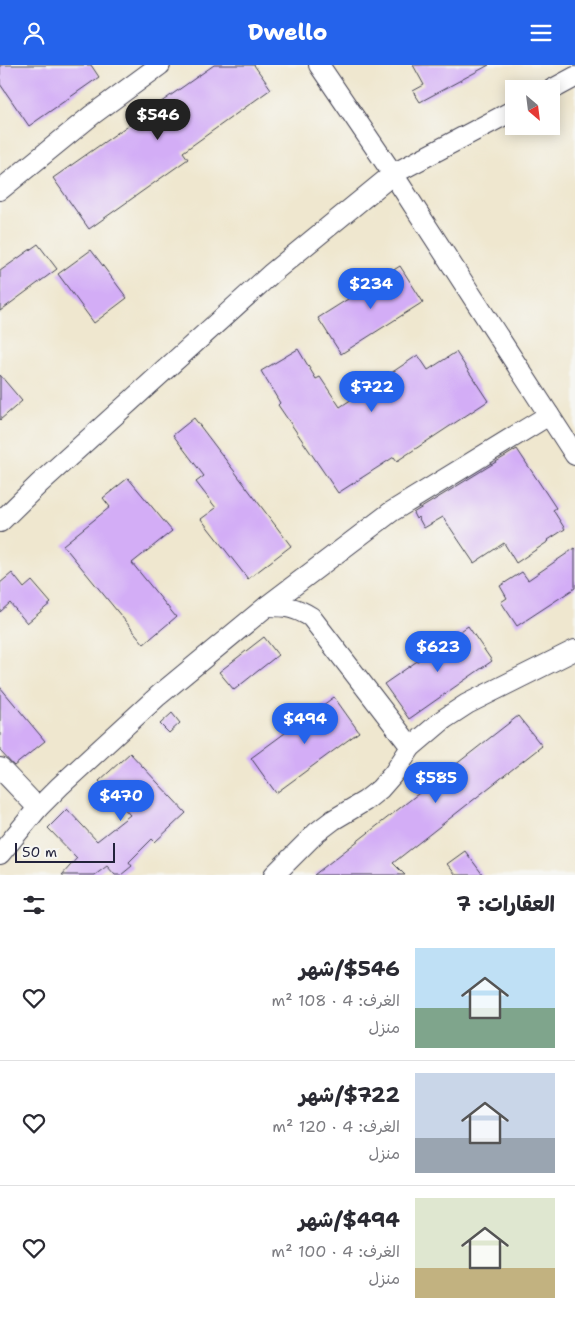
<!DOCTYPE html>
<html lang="ar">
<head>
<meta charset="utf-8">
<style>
  :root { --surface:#fff; --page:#f2f2f3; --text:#2b2b33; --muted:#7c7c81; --line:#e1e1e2; --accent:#2563eb }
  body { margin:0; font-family:"Shantell Sans","Playpen Sans Arabic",sans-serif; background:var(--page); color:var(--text); direction:rtl; height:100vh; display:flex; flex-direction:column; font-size:19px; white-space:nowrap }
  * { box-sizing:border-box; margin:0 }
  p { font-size:16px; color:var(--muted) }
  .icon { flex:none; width:28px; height:28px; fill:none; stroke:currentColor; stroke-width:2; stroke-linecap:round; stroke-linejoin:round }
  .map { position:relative; height:810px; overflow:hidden; direction:ltr }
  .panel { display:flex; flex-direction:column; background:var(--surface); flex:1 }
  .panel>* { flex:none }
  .needle { width:32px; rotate:152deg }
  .tools { position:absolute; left:505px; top:15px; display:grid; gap:10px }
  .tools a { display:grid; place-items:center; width:55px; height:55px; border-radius:0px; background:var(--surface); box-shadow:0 2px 12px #0003; font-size:25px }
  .scale { position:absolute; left:15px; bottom:12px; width:100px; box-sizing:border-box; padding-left:5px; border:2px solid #22223b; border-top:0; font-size:14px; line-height:18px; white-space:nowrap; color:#22223b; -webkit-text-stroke:4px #f6f6f2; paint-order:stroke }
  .price { position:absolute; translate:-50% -42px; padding:0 11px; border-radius:18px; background:var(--accent); color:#fff; font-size:16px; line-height:32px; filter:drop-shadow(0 1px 2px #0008) }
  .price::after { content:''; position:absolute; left:50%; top:30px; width:15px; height:11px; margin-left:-8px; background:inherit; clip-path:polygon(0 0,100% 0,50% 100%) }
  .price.active { background:#222; color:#fff }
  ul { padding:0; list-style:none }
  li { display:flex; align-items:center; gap:15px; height:125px; padding:0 20px }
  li+li { border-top:1px solid var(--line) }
  li span { display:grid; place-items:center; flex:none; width:140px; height:100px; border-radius:0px; color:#555 }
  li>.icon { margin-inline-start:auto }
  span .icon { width:60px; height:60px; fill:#fffc; stroke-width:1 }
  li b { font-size:21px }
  h2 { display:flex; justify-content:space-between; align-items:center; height:60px; padding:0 20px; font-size:21px }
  header { display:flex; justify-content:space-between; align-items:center; height:65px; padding:0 20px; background:var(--accent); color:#fff; font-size:22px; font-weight:800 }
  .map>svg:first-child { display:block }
</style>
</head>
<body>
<header><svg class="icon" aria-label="menu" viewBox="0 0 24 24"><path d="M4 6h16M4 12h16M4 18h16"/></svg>Dwello<svg class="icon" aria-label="person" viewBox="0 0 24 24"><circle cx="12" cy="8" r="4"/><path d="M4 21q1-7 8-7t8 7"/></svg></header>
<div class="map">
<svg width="575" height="810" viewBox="0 0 575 810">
  <rect width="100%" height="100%" fill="#f6f6f2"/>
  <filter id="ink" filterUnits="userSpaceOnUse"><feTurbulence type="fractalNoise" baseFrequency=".02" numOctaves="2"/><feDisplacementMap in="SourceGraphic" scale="10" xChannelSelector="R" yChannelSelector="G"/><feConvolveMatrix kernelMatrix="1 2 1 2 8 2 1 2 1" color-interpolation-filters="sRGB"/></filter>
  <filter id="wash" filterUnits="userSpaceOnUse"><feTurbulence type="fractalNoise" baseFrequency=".0096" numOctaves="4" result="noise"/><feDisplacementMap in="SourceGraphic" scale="20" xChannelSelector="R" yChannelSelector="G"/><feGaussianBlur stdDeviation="1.12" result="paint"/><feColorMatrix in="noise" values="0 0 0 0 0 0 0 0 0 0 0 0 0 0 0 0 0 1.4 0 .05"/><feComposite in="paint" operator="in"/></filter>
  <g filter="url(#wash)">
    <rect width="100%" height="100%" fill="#efe7cf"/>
    <g id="blocks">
      <g fill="#d3adf6">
        <polygon points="0,0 91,0 99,12 29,61 0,19"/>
        <polygon points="214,0 254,0 271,24 183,87 188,94 89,164 53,113"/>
        <polygon points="413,0 489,0 420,37 413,26 424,20"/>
        <polygon points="38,179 57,204 0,246 0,206"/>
        <polygon points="91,185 127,233 94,258 58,209"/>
        <polygon points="400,201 423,237 341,289 318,253"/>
        <polygon points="298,284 316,314 320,312 340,342 418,290 428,305 456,287 488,336 397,396 394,392 338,428 278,340 280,338 261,306"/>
        <polygon points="0,310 22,336 0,355"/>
        <polygon points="194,353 291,481 248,514 201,454 216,443 196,417 204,411 173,370"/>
        <polygon points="517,384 556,443 553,445 565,464 548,475 549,476 516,498 504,478 474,498 443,452 424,463 418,452 416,454 413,448"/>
        <polygon points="128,413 172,466 132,498 176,552 144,579 63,480 110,442 103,433"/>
        <polygon points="575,483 575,523 517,561 501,537 507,533 500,521 522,507 528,515"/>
        <polygon points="12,508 24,523 32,516 51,538 27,558 10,538 0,547 0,518"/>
        <polygon points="468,561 492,596 409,654 384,619"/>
        <polygon points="264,572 278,590 234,625 219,607"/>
        <polygon points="0,622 45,676 14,701 0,686"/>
        <polygon points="334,632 359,667 276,728 251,693"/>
        <polygon points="172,648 180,658 169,668 160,659"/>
        <polygon points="518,651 542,681 393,798 405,810 314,810"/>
        <polygon points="130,688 186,748 155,777 152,774 129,797 132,801 121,810 115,810 107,801 95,810 62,810 77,793 48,763 67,744 97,776 130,750 99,716"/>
        <polygon points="465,786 483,810 456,810 447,799"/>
      </g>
    </g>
  </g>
  <g filter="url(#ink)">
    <use href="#blocks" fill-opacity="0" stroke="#414051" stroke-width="1"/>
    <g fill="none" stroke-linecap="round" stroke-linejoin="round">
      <defs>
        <g id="minor">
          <polyline points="319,0 393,109 575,390"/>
          <polyline points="551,25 575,12"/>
          <polyline points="0,125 92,50 160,0"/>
          <polyline points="0,457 40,418 272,208 393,109 514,45"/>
          <path d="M267,541c19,0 28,1 44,11l100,130"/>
          <polyline points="0,703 38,743"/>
          <polyline points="0,789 38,743 60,721 158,631 267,541 391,447 549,350"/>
          <polyline points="274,810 316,768 333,755 365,736 380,724 394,708 411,682 444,654 467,639 575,585"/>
        </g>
      </defs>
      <use href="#minor" stroke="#414051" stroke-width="22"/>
      <use href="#minor" stroke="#fff" stroke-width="20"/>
    </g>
  </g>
</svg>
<div class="tools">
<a><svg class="needle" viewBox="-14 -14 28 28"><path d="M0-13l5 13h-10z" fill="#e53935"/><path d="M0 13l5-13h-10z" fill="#7c7c81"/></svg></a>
</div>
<div class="scale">50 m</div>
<b class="price active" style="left:158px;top:76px">$546</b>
<b class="price" style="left:371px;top:245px">$234</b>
<b class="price" style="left:372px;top:348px">$722</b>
<b class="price" style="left:438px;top:608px">$623</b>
<b class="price" style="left:305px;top:680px">$494</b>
<b class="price" style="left:436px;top:739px">$585</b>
<b class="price" style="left:121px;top:757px">$470</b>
</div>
<section class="panel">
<h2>العقارات: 7<svg class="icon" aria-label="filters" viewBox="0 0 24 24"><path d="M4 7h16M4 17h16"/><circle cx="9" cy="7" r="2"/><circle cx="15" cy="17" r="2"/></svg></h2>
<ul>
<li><span style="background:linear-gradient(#bfe0f5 60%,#7fa58c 0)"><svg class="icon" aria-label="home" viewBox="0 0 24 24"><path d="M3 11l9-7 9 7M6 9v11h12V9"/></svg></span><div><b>$546/شهر</b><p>الغرف: 4 · 108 m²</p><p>منزل</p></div><svg class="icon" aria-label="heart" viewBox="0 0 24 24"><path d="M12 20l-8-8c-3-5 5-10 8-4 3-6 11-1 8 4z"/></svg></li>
<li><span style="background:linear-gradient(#c9d6e8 65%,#9aa5b1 0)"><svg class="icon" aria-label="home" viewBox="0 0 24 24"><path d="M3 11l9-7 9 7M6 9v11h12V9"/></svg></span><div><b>$722/شهر</b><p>الغرف: 4 · 120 m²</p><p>منزل</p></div><svg class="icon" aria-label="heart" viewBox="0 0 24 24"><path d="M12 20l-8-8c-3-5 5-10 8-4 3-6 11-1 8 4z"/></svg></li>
<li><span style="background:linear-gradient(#dfe7d0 70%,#c2b280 0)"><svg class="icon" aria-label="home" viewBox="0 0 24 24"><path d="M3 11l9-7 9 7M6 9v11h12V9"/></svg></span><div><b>$494/شهر</b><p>الغرف: 4 · 100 m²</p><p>منزل</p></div><svg class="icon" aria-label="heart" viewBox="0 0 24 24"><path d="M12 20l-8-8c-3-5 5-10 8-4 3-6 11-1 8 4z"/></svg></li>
</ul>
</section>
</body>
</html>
